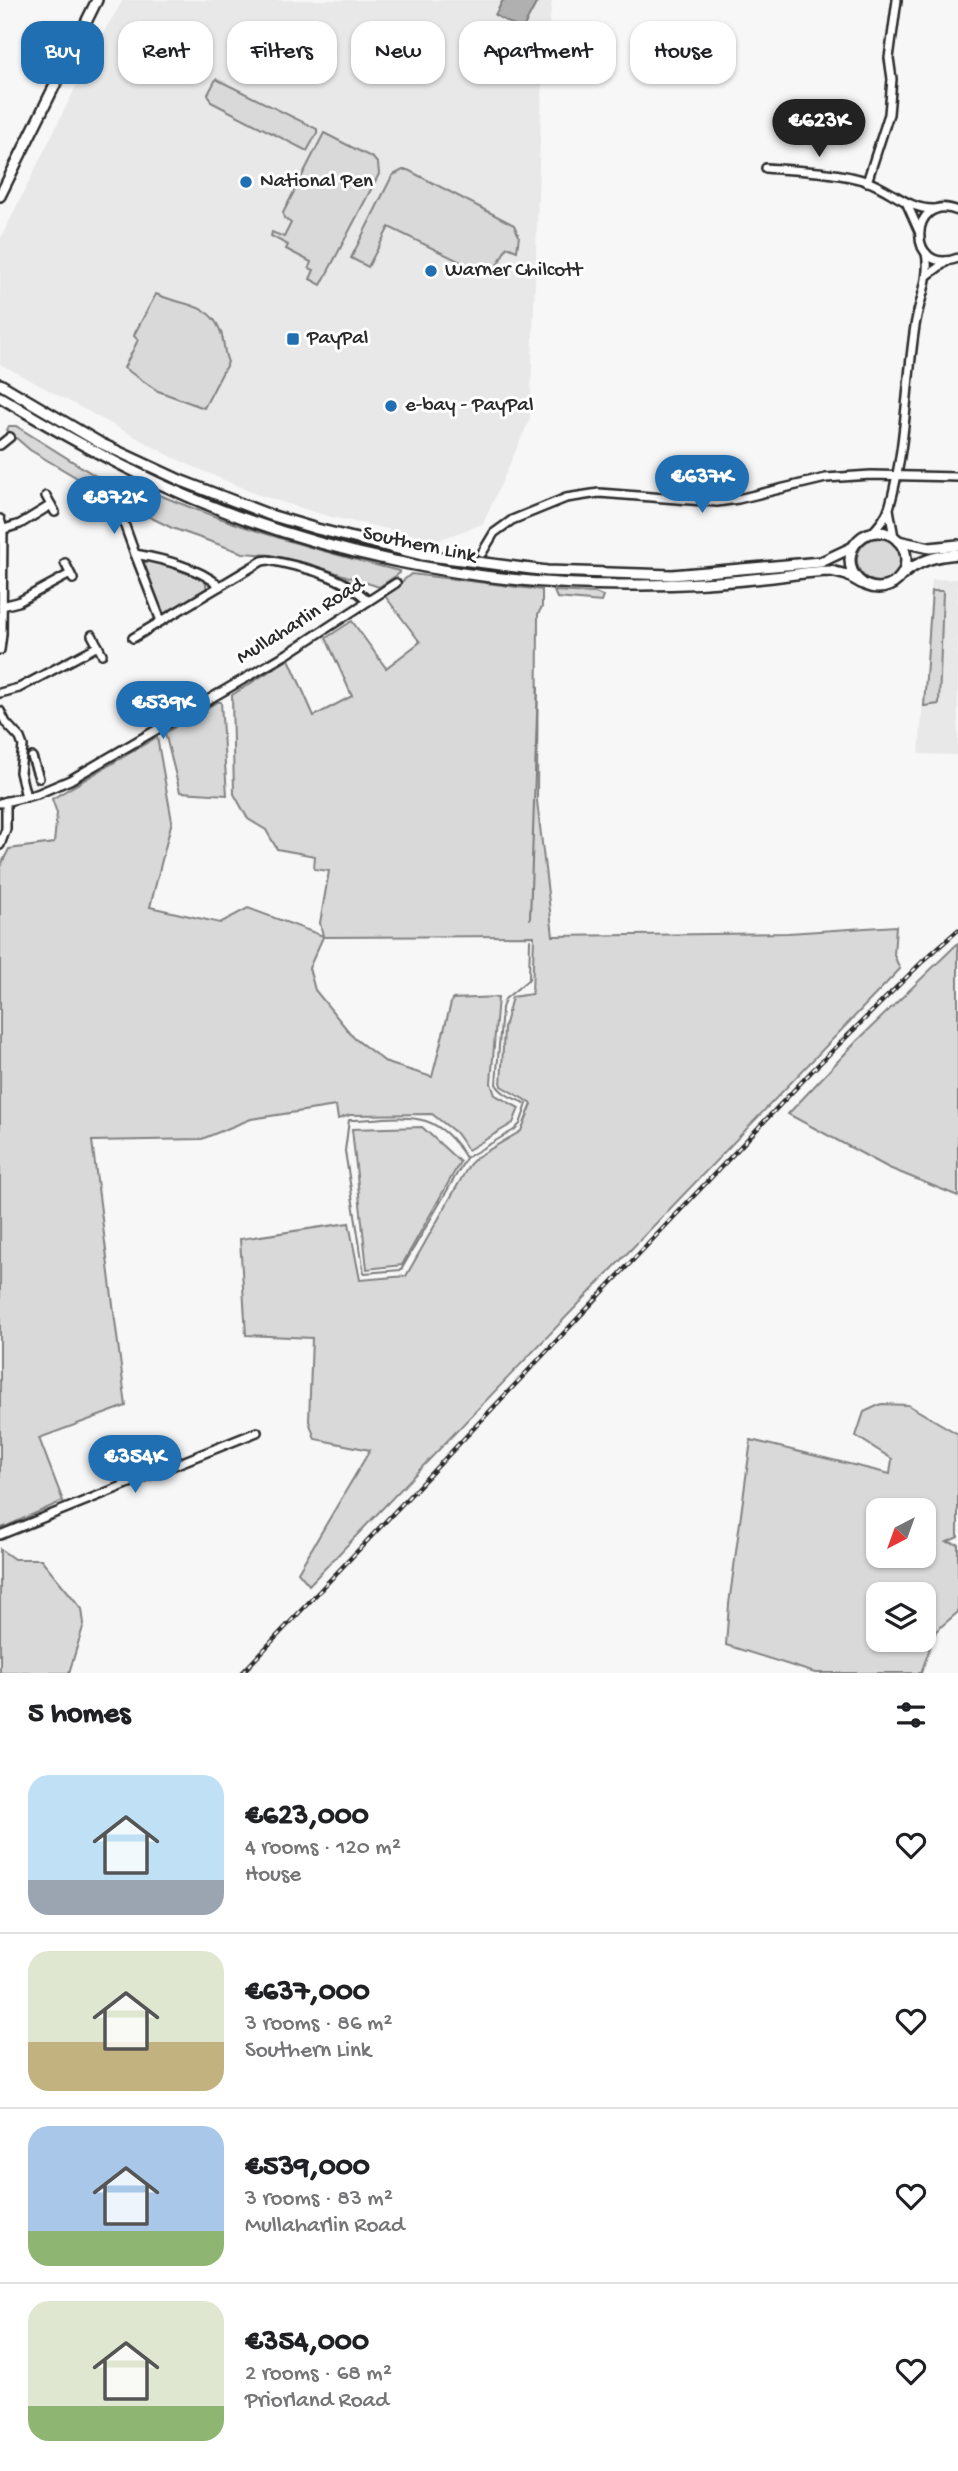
<!DOCTYPE html>
<html lang="en">
<head>
<meta charset="utf-8">
<style>
  :root { --surface:#fff; --page:#f2f2f2; --text:#202124; --muted:#757577; --line:#e0e0e0; --accent:#1f6fb2 }
  body { margin:0; font-family:"Gochi Hand",sans-serif; background:var(--page); color:var(--text); height:100vh; display:flex; flex-direction:column; font-size:26px; white-space:nowrap }
  * { box-sizing:border-box; margin:0 }
  p { font-size:23px; color:var(--muted) }
  .icon { flex:none; width:38px; height:38px; fill:none; stroke:currentColor; stroke-width:2; stroke-linecap:round; stroke-linejoin:round }
  .map { position:relative; height:1673px; overflow:hidden }
  .side { display:flex; flex-direction:column; background:var(--surface); flex:1 }
  .side>* { flex:none }
  .hud { position:absolute; left:21px; top:21px; width:917px; height:63px; display:flex; gap:14px }
  .needle { width:46px; rotate:221deg }
  .buttons { position:absolute; left:866px; top:1498px; display:grid; gap:14px }
  .buttons a { display:grid; place-items:center; width:70px; height:70px; border-radius:14px; background:var(--surface); box-shadow:0 2px 5px #0004; font-size:35px }
  .price { position:absolute; translate:-50% -60px; padding:0 16px; border-radius:24px; background:var(--accent); color:#fff; font-size:23px; line-height:46px; filter:drop-shadow(0 2px 4px #0008) }
  .price::after { content:''; position:absolute; left:50%; top:42px; width:21px; height:16px; margin-left:-10px; background:inherit; clip-path:polygon(0 0,100% 0,50% 100%) }
  .price.on { background:#222; color:#fff }
  ul { padding:0; list-style:none }
  li { display:flex; align-items:center; gap:21px; height:175px; padding:0 28px }
  li+li { border-top:2px solid var(--line) }
  li span { display:grid; place-items:center; flex:none; width:196px; height:140px; border-radius:21px; color:#555 }
  li>.icon { margin-inline-start:auto }
  span .icon { width:84px; height:84px; fill:#fffc; stroke-width:1 }
  li b { font-size:30px }
  h2 { display:flex; justify-content:space-between; align-items:center; height:84px; padding:0 28px; font-size:30px }
  .chip { padding:0 24px; border-radius:21px; background:var(--surface); box-shadow:0 2px 5px #0004; font-size:24px; line-height:63px }
  .chip.on { background:var(--accent); color:#fff }
  .map>svg:first-child { display:block }
</style>
</head>
<body>
<div class="map">
<svg width="958" height="1673" viewBox="0 0 958 1673">
  <rect width="100%" height="100%" fill="#f7f7f7"/>
  <filter id="ink" filterUnits="userSpaceOnUse"><feTurbulence type="fractalNoise" baseFrequency=".0143" numOctaves="2"/><feDisplacementMap in="SourceGraphic" scale="14" xChannelSelector="R" yChannelSelector="G"/><feConvolveMatrix kernelMatrix="1 2 1 2 8 2 1 2 1" color-interpolation-filters="sRGB"/></filter>
  <g filter="url(#ink)">
    <g fill="#e8e8e8">
      <polygon points="123,0 552,0 542,86 530,419 483,524 438,540 327,516 256,494 176,459 0,364 0,240 100,38"/>
      <polygon points="958,579 958,755 919,754 932,580"/>
    </g>
    <g fill="#d9d9d9" stroke="#828282" stroke-width="2" fill-rule="evenodd">
      <polygon points="216,79 317,129 317,133 307,151 211,102 208,94"/>
      <polygon points="324,133 373,158 378,164 379,174 321,285 310,279 314,270 309,268 311,262 286,249 288,245 271,236 272,232 284,237 291,223 284,218 283,213"/>
      <polygon points="403,170 408,170 514,225 519,236 517,251 507,247 493,273 479,266 477,270 389,227 368,267 351,258 390,180 393,175"/>
      <path d="M156,294c23,11 53,8 64,36 5,11 3,22 8,32l-24,46 -46,-17 -34,-23 14,-28 -4,-4 1,-3z"/>
      <path d="M9,426h7l80,50 26,12 10,-5c86,39 176,65 267,88l1,2 -21,14 -69,-23 -39,-9 -28,-2 -71,-25 -59,-29 -83,-49 -23,-20z"/>
      <circle cx="879" cy="560" r="22"/>
      <polygon points="151,560 205,580 207,590 166,615 162,613 143,565 145,561"/>
      <polygon points="411,574 542,590 542,607 538,614 537,801 553,936 788,933 896,926 894,955 900,969 309,1585 298,1572 370,1450 315,1439 309,1421 312,1338 246,1335 240,1239 349,1223 360,1280 406,1276 469,1165 477,1157 521,1131 532,1104 501,1086 504,1028 512,997 532,994 534,936 323,937 309,968 315,990 354,1038 387,1063 432,1077 452,999 498,997 491,1083 495,1095 519,1108 513,1123 468,1150 455,1132 432,1114 350,1115 338,1119 336,1106 251,1119 202,1139 92,1141 126,1406 39,1438 63,1501 0,1529 0,867 9,849 54,843 57,813 52,799 157,737 172,821 150,907 220,923 248,908 323,936 320,923 329,871 314,869 315,856 277,849 266,830 248,819 234,794 232,695 289,659 314,716 352,696 326,638 352,621 386,668 420,642 385,596"/>
      <polygon points="554,591 595,593 603,596 601,602 557,598"/>
      <polygon points="932,591 943,591 939,704 924,706"/>
      <polygon points="217,702 221,702 227,795 180,792 165,733"/>
      <polygon points="958,943 958,1196 889,1168 788,1114 856,1042"/>
      <polygon points="422,1127 460,1162 402,1265 367,1269 352,1129"/>
      <path d="M881,1404l27,1 50,29v103l-11,5 11,2v68l-22,19 -15,42h-106l-89,-28 3,-41 22,-164 139,34 2,-15 -36,-23 8,-24zM924,1510v46h-46v-46zM924,1594v46h-46v-46z"/>
      <polygon points="0,1549 14,1559 41,1559 82,1609 84,1624 69,1673 0,1673"/>
    </g>
    <polygon fill="#b0b0b0" stroke="#7b7b7b" stroke-width="2" points="503,0 538,0 522,30 495,15"/>
    <g fill="none" stroke-linecap="round" stroke-linejoin="round">
      <g stroke="#7b7b7b" stroke-width="2">
        <polyline points="530,919 538,686"/>
        <path d="M466,1158c-32,-53 -62,-39 -117,-38l-4,31 19,122 37,-3 65,-112 48,-28 6,-6 7,-20c-11,-5 -25,-9 -31,-20l6,-76 3,-9 24,-20 1,-39"/>
      </g>
      <defs>
        <g id="minor">
          <path d="M766,168c33,3 68,3 100,13 25,8 43,30 70,28"/>
          <polyline points="867,182 889,114 892,79 889,58 897,0"/>
          <polyline points="907,204 919,231"/>
          <path d="M958,211c-50,-21 -52,67 0,47"/>
          <polyline points="928,275 947,261"/>
          <polyline points="0,445 10,437"/>
          <polyline points="46,496 55,512"/>
          <polyline points="118,507 135,554"/>
          <polyline points="889,509 894,537"/>
          <polyline points="0,519 3,530 2,634 0,650"/>
          <polyline points="1,530 20,524 51,505"/>
          <path d="M873,532c7,-8 14,-16 17,-27 16,-58 16,-120 25,-179 4,-26 16,-47 11,-73"/>
          <polyline points="482,553 494,533 512,520 566,498 599,493 717,502 738,499 826,478 871,475 958,477"/>
          <polyline points="65,563 73,579"/>
          <polyline points="2,606 18,602 70,574"/>
          <path d="M161,621l-26,-67c27,5 63,13 85,32"/>
          <polyline points="92,635 102,654"/>
          <path d="M133,638l129,-77 6,-1c34,7 75,15 100,41"/>
          <polyline points="0,693 19,688 98,646"/>
          <polyline points="0,711 6,723 20,738 23,746 20,772 26,797"/>
          <polyline points="32,757 39,778"/>
          <polyline points="0,803 37,794 70,780 287,654 396,583"/>
          <polyline points="0,845 6,829 6,801"/>
          <polyline points="0,1535 257,1432"/>
        </g>
        <g id="major">
          <polyline points="0,196 97,0"/>
          <polyline points="0,384 100,443 182,481 270,515 317,529 422,555 547,571 672,575 821,562 853,547"/>
          <path d="M0,397c51,31 103,60 158,86 150,70 318,104 483,102 44,0 88,-3 132,-8 19,-2 38,-6 58,-6l16,4 14,8"/>
          <circle cx="878" cy="560" r="28"/>
          <polyline points="898,541 930,548 958,545"/>
          <path d="M902,575c18,-15 33,-19 56,-21"/>
        </g>
      </defs>
      <use href="#minor" stroke="#2b2b2b" stroke-width="12"/>
      <use href="#major" stroke="#2b2b2b" stroke-width="14"/>
      <use href="#minor" stroke="#fff" stroke-width="7"/>
      <use href="#major" stroke="#fff" stroke-width="9"/>
      <defs>
        <polyline id="rail" points="242,1673 811,1072 922,962 958,930"/>
      </defs>
      <use href="#rail" stroke="#2b2b2b" stroke-width="4.5"/>
      <use href="#rail" stroke="#fff" stroke-width="2" stroke-dasharray="5" stroke-linecap="butt"/>
    </g>
  </g>
  <g fill="#1f6fb2" stroke="#fff" stroke-width="2.5">
    <circle cx="246" cy="182" r="7"/>
    <circle cx="431" cy="271" r="7"/>
    <rect x="286" y="332" width="14" height="14" rx="3.5"/>
    <circle cx="391" cy="406" r="7"/>
  </g>
  <g text-anchor="middle" dominant-baseline="central" stroke-width="6" stroke-linejoin="round" paint-order="stroke">
    <g font-size="21" fill="#2b2b2b" stroke="#fff" text-anchor="start">
      <text x="260" y="182">National Pen</text>
      <text x="445" y="271">Warner Chilcott</text>
      <text x="307" y="339">PayPal</text>
      <text x="405" y="406">e-bay - PayPal</text>
    </g>
    <g font-size="21" fill="#2b2b2b" stroke="#fff">
      <text transform="translate(419 546) rotate(12)">Southern Link</text>
      <text transform="translate(301 622) rotate(-32)">Mullaharlin Road</text>
    </g>
  </g>
</svg>
<div class="buttons">
<a><svg class="needle" viewBox="-14 -14 28 28"><path d="M0-13l5 13h-10z" fill="#e53935"/><path d="M0 13l5-13h-10z" fill="#757577"/></svg></a>
<a><svg class="icon" aria-label="layers" viewBox="0 0 24 24"><path d="M12 4l9 5-9 5-9-5zM3 14l9 5 9-5"/></svg></a>
</div>
<b class="price on" style="left:819px;top:159px">€623K</b>
<b class="price" style="left:702px;top:515px">€637K</b>
<b class="price" style="left:114px;top:536px">€872K</b>
<b class="price" style="left:163px;top:741px">€539K</b>
<b class="price" style="left:135px;top:1495px">€354K</b>
<div class="hud">
<a class="chip on">Buy</a>
<a class="chip">Rent</a>
<a class="chip">Filters</a>
<a class="chip">New</a>
<a class="chip">Apartment</a>
<a class="chip">House</a>
</div>
</div>
<section class="side">
<h2>5 homes<svg class="icon" aria-label="filters" viewBox="0 0 24 24"><path d="M4 7h16M4 17h16"/><circle cx="9" cy="7" r="2"/><circle cx="15" cy="17" r="2"/></svg></h2>
<ul>
<li><span style="background:linear-gradient(#bfe0f5 75%,#9aa5b1 0)"><svg class="icon" aria-label="home" viewBox="0 0 24 24"><path d="M3 11l9-7 9 7M6 9v11h12V9"/></svg></span><div><b>€623,000</b><p>4 rooms · 120 m²</p><p>House</p></div><svg class="icon" aria-label="heart" viewBox="0 0 24 24"><path d="M12 20l-8-8c-3-5 5-10 8-4 3-6 11-1 8 4z"/></svg></li>
<li><span style="background:linear-gradient(#dfe7d0 65%,#c2b280 0)"><svg class="icon" aria-label="home" viewBox="0 0 24 24"><path d="M3 11l9-7 9 7M6 9v11h12V9"/></svg></span><div><b>€637,000</b><p>3 rooms · 86 m²</p><p>Southern Link</p></div><svg class="icon" aria-label="heart" viewBox="0 0 24 24"><path d="M12 20l-8-8c-3-5 5-10 8-4 3-6 11-1 8 4z"/></svg></li>
<li><span style="background:linear-gradient(#a9c7e8 75%,#8fb573 0)"><svg class="icon" aria-label="home" viewBox="0 0 24 24"><path d="M3 11l9-7 9 7M6 9v11h12V9"/></svg></span><div><b>€539,000</b><p>3 rooms · 83 m²</p><p>Mullaharlin Road</p></div><svg class="icon" aria-label="heart" viewBox="0 0 24 24"><path d="M12 20l-8-8c-3-5 5-10 8-4 3-6 11-1 8 4z"/></svg></li>
<li><span style="background:linear-gradient(#dfe7d0 75%,#8fb573 0)"><svg class="icon" aria-label="home" viewBox="0 0 24 24"><path d="M3 11l9-7 9 7M6 9v11h12V9"/></svg></span><div><b>€354,000</b><p>2 rooms · 68 m²</p><p>Priorland Road</p></div><svg class="icon" aria-label="heart" viewBox="0 0 24 24"><path d="M12 20l-8-8c-3-5 5-10 8-4 3-6 11-1 8 4z"/></svg></li>
</ul>
</section>
</body>
</html>
